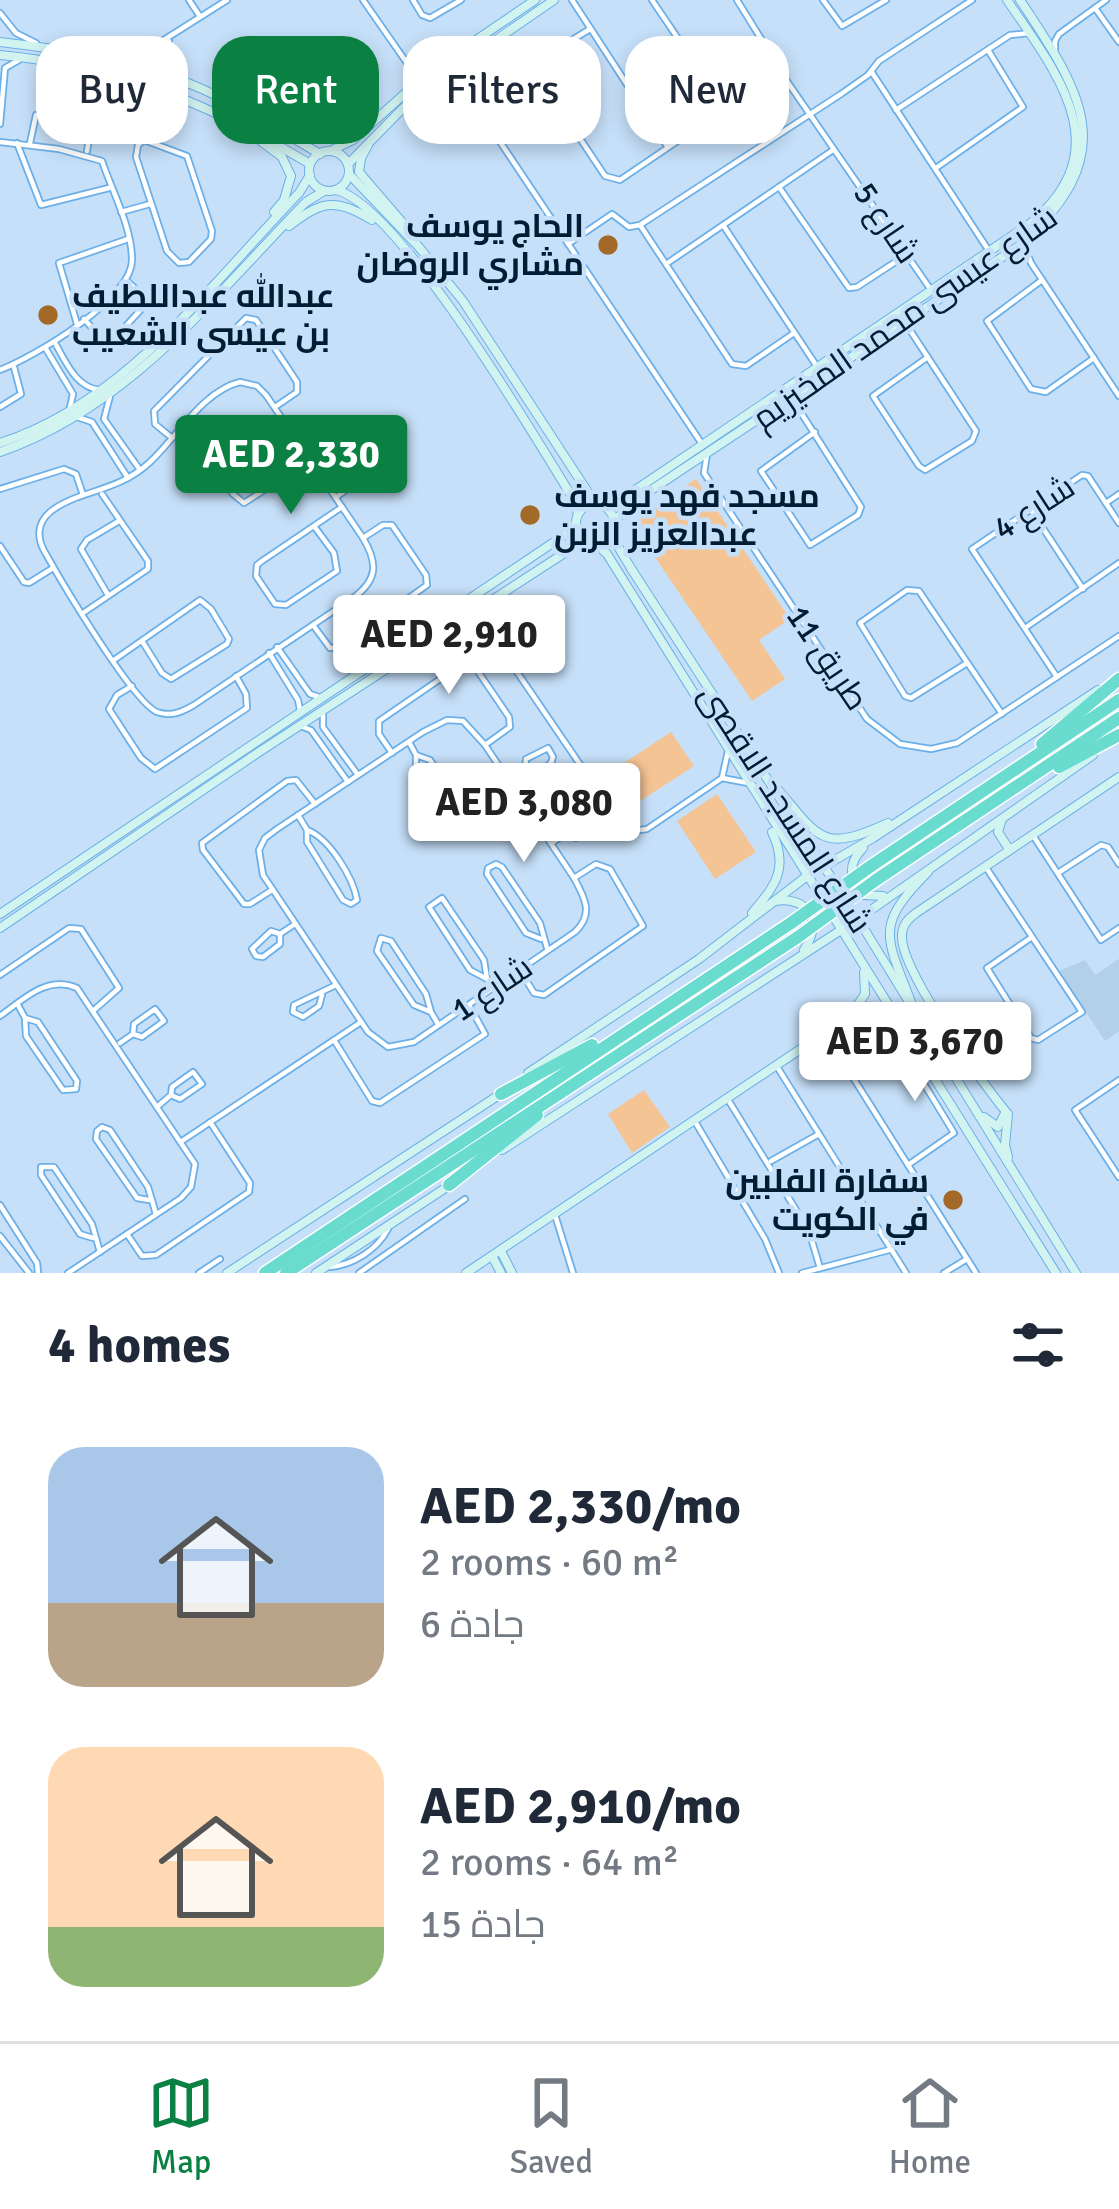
<!DOCTYPE html>
<html lang="en">
<head>
<meta charset="utf-8">
<style>
  :root { --surface:#fff; --page:#f6f6f7; --text:#1f2937; --muted:#747a83; --line:#e0e1e3; --accent:#0b8043 }
  body { margin:0; font-family:Signika,Cairo,sans-serif; background:var(--page); color:var(--text); height:100vh; display:flex; flex-direction:column; font-size:45px; white-space:nowrap }
  * { box-sizing:border-box; margin:0 }
  p { font-size:39px; color:var(--muted) }
  .icon { flex:none; width:66px; height:66px; fill:none; stroke:currentColor; stroke-width:2; stroke-linecap:round; stroke-linejoin:round }
  .map { position:relative; height:1273px; overflow:hidden }
  .side { display:flex; flex-direction:column; background:var(--surface); flex:1 }
  .side>* { flex:none }
  .banner { position:absolute; left:36px; top:36px; width:1047px; height:108px; display:flex; gap:24px }
  .price { position:absolute; translate:-50% -102px; padding:0 27px; border-radius:12px; background:#fff; color:#222; font-size:39px; line-height:78px; filter:drop-shadow(0 3px 6px #0008) }
  .price::after { content:''; position:absolute; left:50%; top:72px; width:36px; height:27px; margin-left:-18px; background:inherit; clip-path:polygon(0 0,100% 0,50% 100%) }
  .price.on { background:var(--accent); color:#fff }
  ul { padding:0; list-style:none }
  li { display:flex; align-items:center; gap:36px; height:300px; padding:0 48px }
  li span { display:grid; place-items:center; flex:none; width:336px; height:240px; border-radius:36px; color:#555 }
  li>.icon { margin-inline-start:auto }
  span .icon { width:144px; height:144px; fill:#fffc; stroke-width:1 }
  li b { font-size:51px }
  h2 { display:flex; justify-content:space-between; align-items:center; height:144px; padding:0 48px; font-size:51px }
  .pill { padding:0 42px; border-radius:36px; background:var(--surface); box-shadow:0 6px 18px #0003; font-size:42px; line-height:108px }
  .pill.on { background:var(--accent); color:#fff }
  .dock { display:flex; justify-content:space-around; align-items:center; height:168px; border-top:3px solid var(--line); background:var(--surface); font-size:33px; color:var(--muted) }
  .dock a { display:grid; justify-items:center; gap:6px }
  .dock .on { color:var(--accent) }
  .map>svg:first-child { display:block }
</style>
</head>
<body>
<div class="map">
<svg width="1119" height="1273" viewBox="0 0 1119 1273">
  <rect width="100%" height="100%" fill="#c6e0f9"/>
  <polygon fill="#b3d0e9" points="1119,959 1119,1031 1105,1041 1059,971 1085,960 1095,975"/>
  <g fill="#f5c494">
    <polygon points="696,479 790,619 759,640 785,679 752,701 632,523"/>
    <polygon points="671,732 694,766 634,805 612,771"/>
    <polygon points="717,794 756,852 715,879 677,821"/>
    <polygon points="644,1090 670,1127 632,1153 608,1114"/>
  </g>
  <g fill="none" stroke-linecap="round" stroke-linejoin="round">
    <defs>
      <g id="street">
        <polyline points="189,0 199,15"/>
        <polyline points="363,0 409,66 409,87"/>
        <polyline points="413,0 422,15 430,18 461,0"/>
        <polyline points="572,0 667,146"/>
        <polyline points="652,0 725,108"/>
        <polyline points="823,0 842,26 886,0"/>
        <polyline points="1095,8 1119,42"/>
        <polyline points="0,13 16,33 36,43"/>
        <polyline points="590,29 541,59 537,74 605,176 620,180 781,71 737,0"/>
        <polyline points="169,41 161,55 169,72"/>
        <polyline points="1055,53 1055,41 1059,34 1106,0"/>
        <polyline points="111,57 140,55 227,0"/>
        <polyline points="459,68 460,82 702,444"/>
        <polyline points="871,71 989,251"/>
        <polyline points="782,74 931,290"/>
        <polyline points="896,110 1010,35 1030,33"/>
        <polyline points="0,124 5,68 19,60"/>
        <polygon points="144,140 187,156 212,231 211,239 189,262 179,263 167,251 136,157 138,145"/>
        <path d="M0,142l59,7 43,12c10,30 30,66 30,99 0,39 -98,97 -132,110"/>
        <polyline points="17,143 41,205 109,188"/>
        <polyline points="30,143 36,115 69,116 91,126 87,151"/>
        <polyline points="936,168 1023,107 988,50"/>
        <polyline points="779,187 849,288 857,287 906,255"/>
        <polyline points="121,212 150,204"/>
        <polyline points="640,225 732,364 746,366 794,333"/>
        <polyline points="723,225 816,365"/>
        <polyline points="1031,238 1026,250 1031,263 1119,396"/>
        <polyline points="568,244 612,214 629,227 640,225 841,94 868,75 879,61 972,0"/>
        <polyline points="669,262 833,150"/>
        <polyline points="1042,280 987,321 1031,389 1046,392 1094,358"/>
        <polyline points="84,319 102,339 114,339 145,305 144,297 127,281"/>
        <polyline points="77,324 59,263 128,239"/>
        <polyline points="906,324 976,431 972,441 925,470 919,466 873,396 928,357"/>
        <path d="M55,343c11,19 21,45 45,47"/>
        <polyline points="46,349 73,394 70,407"/>
        <path d="M240,382l17,4 9,9 97,143c15,25 15,42 -10,60l-159,107c-12,7 -23,12 -37,7 -24,-10 -95,-129 -111,-158 -9,-14 -10,-30 4,-42 27,-22 67,-19 100,-50 27,-25 53,-71 90,-80z"/>
        <polyline points="110,396 104,419 140,470"/>
        <polyline points="791,397 861,507 858,515 810,545 761,471 815,432"/>
        <polyline points="0,407 21,394 14,367"/>
        <polyline points="77,417 92,422 128,478"/>
        <polyline points="188,423 233,494 244,503 311,460"/>
        <polyline points="172,438 155,424 154,411 246,318 256,320 297,382 297,392 275,407"/>
        <polyline points="303,448 320,436 330,435 357,470 358,482 336,497"/>
        <polyline points="206,451 234,431 250,428 283,479"/>
        <polyline points="707,454 704,473 867,719 900,744 931,749 957,743 1119,636"/>
        <polyline points="0,489 64,469 76,474 83,495"/>
        <polyline points="1106,503 1119,494"/>
        <polyline points="1031,510 1083,589"/>
        <polyline points="314,526 334,553 337,571 286,605 275,604 256,576 257,565 262,561 342,507"/>
        <polyline points="0,546 24,582 29,583 53,568"/>
        <polyline points="108,595 81,549 87,540 119,521"/>
        <polyline points="83,613 148,569 148,561 102,494"/>
        <polyline points="471,618 483,622 626,832 647,829 722,778 728,751"/>
        <polyline points="313,625 330,648 340,647 427,585 426,575 392,525 383,525 363,538"/>
        <polyline points="1025,628 1119,563"/>
        <polyline points="277,647 310,694 322,698"/>
        <polyline points="269,653 298,700 300,710"/>
        <polyline points="114,660 200,600 211,609 229,639 227,644 171,679 162,673 142,641"/>
        <polyline points="967,663 911,698 905,696 860,623 907,590 919,591 1002,714"/>
        <polyline points="1057,677 972,549 1082,475 1088,476 1119,523"/>
        <polyline points="132,686 117,695 109,709 141,758 155,769 247,708 246,694 236,676"/>
        <polyline points="323,714 323,727 358,775"/>
        <path d="M447,720l16,1 22,24 89,133c11,20 20,36 1,54l-161,110 -26,5 -20,-15 -105,-157 -4,-25 6,-12 12,-9 146,-97z"/>
        <polyline points="303,727 311,730 348,782"/>
        <polyline points="409,742 416,755 416,768 455,826 461,830 469,825 468,816 430,760 416,755"/>
        <polyline points="392,753 379,734 379,721 462,664 471,664 477,670 509,717 510,727 485,745"/>
        <polyline points="722,778 748,783"/>
        <polyline points="509,780 525,771 536,774 551,763 553,757 548,748 526,759 525,771"/>
        <path d="M298,815l9,15v12l36,58 8,4 6,-4c-4,-23 -28,-62 -50,-70"/>
        <polyline points="1034,837 1101,940 1119,928"/>
        <polyline points="552,843 565,834 576,838 595,824 594,813 583,810 566,822 565,834"/>
        <polyline points="985,866 1082,1012 1038,1040 1031,1038 987,968 1032,937"/>
        <polyline points="1058,873 1101,845 1108,847 1119,864"/>
        <polyline points="272,890 250,904 244,904 203,850 202,843 287,781 296,780 315,804"/>
        <polyline points="280,934 280,944 263,957 256,956 252,949 271,931 280,934 295,924"/>
        <polyline points="541,939 526,933 487,874 488,868 496,864 502,867 540,923 547,948"/>
        <polyline points="521,972 534,993 544,995 643,926 610,869 596,864 574,878"/>
        <polyline points="0,975 69,928 81,929 119,988 94,1010"/>
        <polyline points="487,979 484,960 442,898 429,907 470,970 487,979 493,988"/>
        <polyline points="322,995 319,1006 303,1017 293,1012 294,1005 336,985"/>
        <polyline points="18,1005 25,1018 26,1036 63,1090 76,1089 77,1081 38,1022 25,1018"/>
        <polyline points="431,1012 426,994 391,941 381,938 377,951 414,1005 431,1012 438,1024"/>
        <path d="M0,1016c24,-17 47,-41 77,-28l118,176 -4,23 -10,11 -113,75"/>
        <polyline points="825,1033 976,1273"/>
        <polyline points="334,1040 372,1101 380,1103 485,1034 469,1005"/>
        <polyline points="120,1043 133,1034 142,1037 164,1021 155,1009 134,1024 133,1034"/>
        <polyline points="776,1065 906,1273"/>
        <polyline points="1119,1080 1075,1110 1119,1177"/>
        <polyline points="727,1098 809,1231 820,1268"/>
        <polyline points="158,1106 171,1095 172,1087 193,1072 202,1084 180,1099 171,1095"/>
        <polyline points="694,1120 765,1239 779,1273"/>
        <polyline points="182,1141 361,1022"/>
        <polyline points="771,1161 819,1134"/>
        <polyline points="908,1165 954,1133 910,1061"/>
        <polyline points="149,1200 137,1198 96,1139 97,1131 102,1127 110,1130 148,1187 156,1214"/>
        <polyline points="0,1205 37,1263 38,1273"/>
        <polyline points="555,1215 573,1273"/>
        <polyline points="127,1234 142,1256 156,1255 249,1192 250,1183 210,1122"/>
        <polyline points="0,1236 29,1273"/>
        <polyline points="93,1238 80,1234 41,1175 41,1167 54,1167 92,1224 100,1252"/>
        <path d="M330,1267c23,-2 47,-17 58,-38"/>
        <polyline points="199,1273 220,1259"/>
        <polyline points="359,1273 465,1199"/>
        <polyline points="802,1273 889,1250"/>
        <polyline points="944,1273 967,1259"/>
      </g>
      <g id="secondary">
        <path d="M0,42c57,7 118,15 172,35 52,18 100,49 148,77"/>
        <path d="M0,55c119,11 209,48 310,109"/>
        <polyline points="258,139 282,157 291,176 284,200 274,212"/>
        <polyline points="368,145 361,158 359,172 408,229"/>
        <polyline points="330,151 353,140 429,72 535,0"/>
        <circle cx="329" cy="171" r="20"/>
        <polyline points="348,164 417,94 554,0"/>
        <polyline points="349,174 418,246 463,301 595,503"/>
        <path d="M336,190c63,15 200,249 238,310l4,14"/>
        <path d="M289,226c34,-26 46,-28 83,-6"/>
        <path d="M0,443c125,-40 211,-159 299,-250l11,-18"/>
        <path d="M0,452c130,-45 213,-155 306,-250l18,-11"/>
        <circle cx="595" cy="523" r="19"/>
        <path d="M604,506l18,-7 409,-276c88,-74 28,-147 -24,-223"/>
        <path d="M614,522l16,-18 389,-258c100,-90 69,-145 1,-246"/>
        <polyline points="613,528 613,538 632,570 858,919 1076,1273"/>
        <polyline points="594,542 607,554 1056,1273"/>
        <path d="M774,785c45,51 45,70 114,38"/>
        <polyline points="1002,819 998,832 1009,849"/>
        <path d="M863,848c-15,15 -15,31 1,47l19,1"/>
        <path d="M775,901c34,-5 48,21 29,49"/>
        <path d="M752,913c24,-28 37,-45 20,-81"/>
        <polyline points="0,914 569,532 576,524"/>
        <polyline points="0,928 259,752 586,539"/>
        <path d="M911,1002c-25,-66 -37,-76 17,-130"/>
        <polyline points="853,1012 865,994 864,972"/>
        <polyline points="528,1073 699,959 807,876 873,838 1098,690"/>
        <polyline points="984,1117 998,1127 1004,1115"/>
        <polyline points="502,1150 858,919 1093,755"/>
        <path d="M1008,1157l-3,-12 3,-31c-24,-28 -108,-145 -106,-178 0,-11 6,-17 14,-23l203,-136"/>
        <polyline points="501,1251 512,1273"/>
        <polyline points="492,1256 501,1273"/>
        <polyline points="227,1273 502,1093"/>
        <polyline points="316,1273 450,1185"/>
        <polyline points="466,1273 847,1018 872,1010 883,1015 906,1042"/>
      </g>
      <g id="highway">
        <polyline points="1042,744 1119,679"/>
        <polyline points="1059,767 1119,735"/>
        <polyline points="871,866 1119,700"/>
        <polyline points="876,880 1119,718"/>
        <polyline points="501,1094 592,1045"/>
        <polyline points="449,1185 537,1115"/>
        <polyline points="265,1273 791,923"/>
        <polyline points="286,1273 798,937"/>
      </g>
    </defs>
    <use href="#street" stroke="#6bafe9" stroke-width="8"/>
    <use href="#secondary" stroke="#6bafe9" stroke-width="10"/>
    <use href="#highway" stroke="#fff" stroke-width="15"/>
    <use href="#street" stroke="#fff" stroke-width="4.5"/>
    <use href="#secondary" stroke="#d2f4f1" stroke-width="8"/>
    <use href="#highway" stroke="#69dbcf" stroke-width="12"/>
    <defs>
      <g id="highway-bridge">
        <polyline points="791,923 871,866"/>
        <polyline points="798,937 876,880"/>
      </g>
    </defs>
    <use href="#highway-bridge" stroke="#fff" stroke-width="15" stroke-linecap="butt"/>
    <use href="#highway-bridge" stroke="#69dbcf" stroke-width="12"/>
  </g>
  <g fill="#a26927" stroke="#c6e0f9" stroke-width="4.5">
    <circle cx="608" cy="245" r="12"/>
    <circle cx="48" cy="315" r="12"/>
    <circle cx="530" cy="515" r="12"/>
    <circle cx="953" cy="1200" r="12"/>
  </g>
  <g text-anchor="middle" dominant-baseline="central" stroke-width="9" stroke-linejoin="round" paint-order="stroke">
    <g font-size="33" fill="#021d33" stroke="#c6e0f9">
      <text transform="translate(886 223) rotate(56)">شارع 5</text>
      <text transform="translate(905 318) rotate(-35)">شارع عيسى محمد المخيزيم</text>
      <text transform="translate(1034 508) rotate(-33)">شارع 4</text>
      <text transform="translate(827 658) rotate(56)">طريق 11</text>
      <text transform="translate(785 809) rotate(57)">شارع المسجد الاقصى</text>
      <text transform="translate(492 989) rotate(-34)">شارع 1</text>
    </g>
    <g font-size="33" font-weight="bold" fill="#021d33" stroke="#c6e0f9" text-anchor="end">
      <text x="584" y="226">الحاج يوسف<tspan x="584" dy="38">مشاري الروضان</tspan></text>
      <text x="72" y="296" text-anchor="start">عبدالله عبداللطيف<tspan x="72" dy="38">بن عيسى الشعيب</tspan></text>
      <text x="554" y="496" text-anchor="start">مسجد فهد يوسف<tspan x="554" dy="38">عبدالعزيز الزبن</tspan></text>
      <text x="929" y="1181">سفارة الفلبين<tspan x="929" dy="38">في الكويت</tspan></text>
    </g>
  </g>
</svg>
<b class="price on" style="left:291px;top:517px">AED 2,330</b>
<b class="price" style="left:449px;top:697px">AED 2,910</b>
<b class="price" style="left:524px;top:865px">AED 3,080</b>
<b class="price" style="left:915px;top:1104px">AED 3,670</b>
<div class="banner">
<a class="pill">Buy</a>
<a class="pill on">Rent</a>
<a class="pill">Filters</a>
<a class="pill">New</a>
</div>
</div>
<section class="side">
<h2>4 homes<svg class="icon" aria-label="filters" viewBox="0 0 24 24"><path d="M4 7h16M4 17h16"/><circle cx="9" cy="7" r="2"/><circle cx="15" cy="17" r="2"/></svg></h2>
<ul>
<li><span style="background:linear-gradient(#a9c7e8 65%,#b9a48a 0)"><svg class="icon" aria-label="home" viewBox="0 0 24 24"><path d="M3 11l9-7 9 7M6 9v11h12V9"/></svg></span><div><b>AED 2,330/mo</b><p>2 rooms · 60 m²</p><p>جادة 6</p></div></li>
<li><span style="background:linear-gradient(#ffd9b3 75%,#8fb573 0)"><svg class="icon" aria-label="home" viewBox="0 0 24 24"><path d="M3 11l9-7 9 7M6 9v11h12V9"/></svg></span><div><b>AED 2,910/mo</b><p>2 rooms · 64 m²</p><p>جادة 15</p></div></li>
</ul>
</section>
<nav class="dock">
<a class="on"><svg class="icon" aria-label="map" viewBox="0 0 24 24"><path d="M3 6l6-2 6 2 6-2v14l-6 2-6-2-6 2zM9 4v14M15 6v14"/></svg>Map</a>
<a><svg class="icon" aria-label="saved" viewBox="0 0 24 24"><path d="M7 4h10v16l-5-4-5 4z"/></svg>Saved</a>
<a><svg class="icon" aria-label="home" viewBox="0 0 24 24"><path d="M3 11l9-7 9 7M6 9v11h12V9"/></svg>Home</a>
</nav>
</body>
</html>
